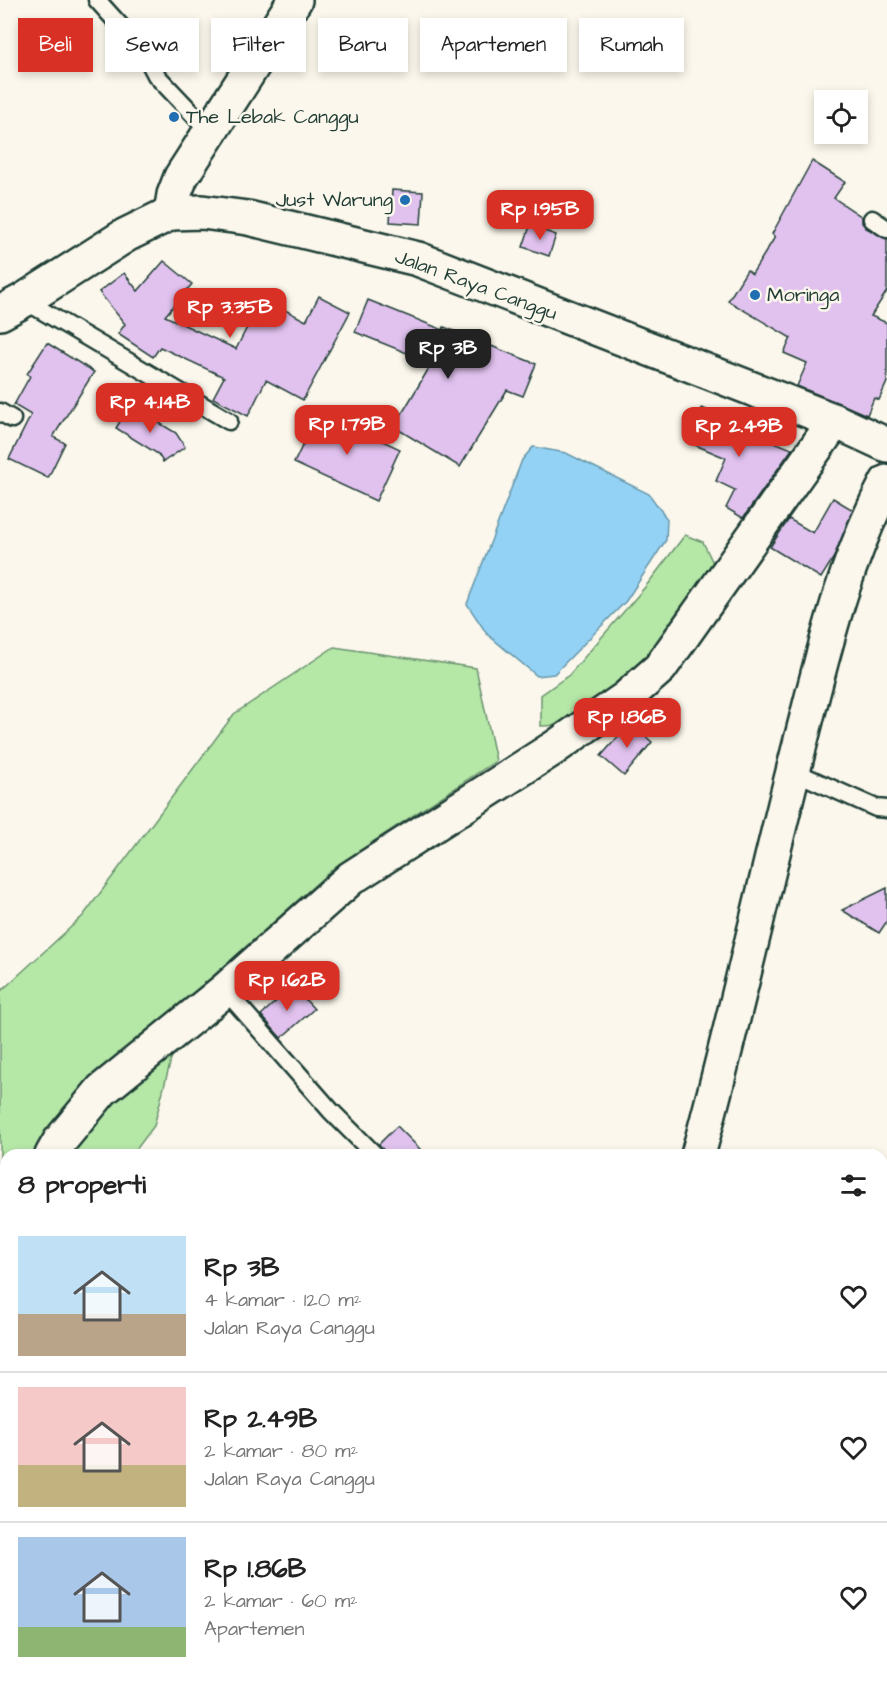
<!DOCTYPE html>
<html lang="id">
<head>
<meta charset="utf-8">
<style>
  :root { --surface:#fff; --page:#f6f6f6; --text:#222; --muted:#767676; --line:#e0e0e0; --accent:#d93025 }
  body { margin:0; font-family:"Architects Daughter",sans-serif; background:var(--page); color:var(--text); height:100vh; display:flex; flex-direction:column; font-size:22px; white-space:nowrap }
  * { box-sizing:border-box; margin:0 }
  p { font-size:20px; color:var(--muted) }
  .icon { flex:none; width:33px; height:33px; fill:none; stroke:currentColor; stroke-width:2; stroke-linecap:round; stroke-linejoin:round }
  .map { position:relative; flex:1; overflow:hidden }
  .details { position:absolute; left:0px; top:1149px; width:888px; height:536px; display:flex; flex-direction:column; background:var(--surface); border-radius:18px 18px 0 0; box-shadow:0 3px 9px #0003 }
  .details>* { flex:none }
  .top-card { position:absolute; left:18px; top:18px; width:852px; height:54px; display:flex; gap:12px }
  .controls { position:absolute; left:814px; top:90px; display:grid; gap:12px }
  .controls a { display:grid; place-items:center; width:54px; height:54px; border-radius:0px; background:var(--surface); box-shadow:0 3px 9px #0003; font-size:30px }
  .price { position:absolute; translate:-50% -51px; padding:0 14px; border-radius:12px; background:var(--accent); color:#fff; font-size:20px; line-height:39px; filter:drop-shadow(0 2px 3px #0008) }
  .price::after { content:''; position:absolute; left:50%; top:36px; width:18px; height:14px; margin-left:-9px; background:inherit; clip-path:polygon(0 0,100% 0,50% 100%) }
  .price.current { background:#222; color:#fff }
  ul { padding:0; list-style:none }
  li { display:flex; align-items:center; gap:18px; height:150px; padding:0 18px }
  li+li { border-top:2px solid var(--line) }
  li span { display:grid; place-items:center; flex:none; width:168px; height:120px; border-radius:0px; color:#555 }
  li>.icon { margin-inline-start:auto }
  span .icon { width:72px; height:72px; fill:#fffc; stroke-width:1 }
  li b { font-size:26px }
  h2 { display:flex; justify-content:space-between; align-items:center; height:72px; padding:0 18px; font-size:26px }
  .pill { padding:0 21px; border-radius:0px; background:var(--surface); box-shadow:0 3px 9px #0003; font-size:21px; line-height:54px }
  .pill.current { background:var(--accent); color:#fff }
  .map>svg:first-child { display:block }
</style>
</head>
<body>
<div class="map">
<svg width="887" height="1684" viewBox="0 0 887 1684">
  <rect width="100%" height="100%" fill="#fbf7ec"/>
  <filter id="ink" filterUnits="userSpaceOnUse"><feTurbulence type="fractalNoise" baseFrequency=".0167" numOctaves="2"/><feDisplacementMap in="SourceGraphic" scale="12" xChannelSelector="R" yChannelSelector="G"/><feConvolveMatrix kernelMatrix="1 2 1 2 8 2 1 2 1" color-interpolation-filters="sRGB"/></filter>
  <g filter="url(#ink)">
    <g fill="#b5e7a7" stroke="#6a926e" stroke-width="1.5">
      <polygon points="685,535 703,542 713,563 680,622 630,681 568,725 541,726 541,695 569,675 646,586"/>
      <polygon points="334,647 476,668 496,761 336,866 186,1001 154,1126 132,1155 6,1155 6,1320 0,1328 0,992 83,916 234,714"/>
    </g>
    <polygon fill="#94d2f5" stroke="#6596a8" stroke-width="1.5" points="533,447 566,453 649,494 667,519 666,540 626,601 554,674 537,676 487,634 467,604 522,460"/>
    <g fill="#e1c2ef" stroke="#1f3d34" stroke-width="1.5">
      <polygon points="812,161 845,182 834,198 862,217 862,223 866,228 887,239 887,291 871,316 887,323 887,382 879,400 874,398 867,415 797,386 807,363 784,353 791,338 728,301 747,270 752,274 775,237 772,234"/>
      <polygon points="392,190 423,192 421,224 390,222"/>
      <polygon points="530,226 556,235 549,256 523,247"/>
      <polygon points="164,261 192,284 165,316 236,349 262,298 306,321 319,296 350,312 303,400 266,380 248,416 213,398 224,377 160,347 153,357 118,334 125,324 99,292 124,273 138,291"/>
      <polygon points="368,300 443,330 444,327 536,364 523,396 507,390 460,467 394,427 432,363 355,332"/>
      <polygon points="47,343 94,372 53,437 65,443 48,478 9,459 31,415 14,405 30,376 27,374"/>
      <polygon points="130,405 176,433 185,447 163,462 158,454 116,428"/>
      <polygon points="702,408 741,425 739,428 792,449 743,518 726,508 735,490 716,481 726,458 688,442"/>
      <polygon points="319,411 400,449 376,501 294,463"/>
      <polygon points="833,498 853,510 834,557 821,578 770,547 789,519 813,533"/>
      <polygon points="630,723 652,742 624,776 601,756"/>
      <polygon points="887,888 887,921 879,933 842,910"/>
      <polygon points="293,986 314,1009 281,1038 261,1015"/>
      <polygon points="397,1126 426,1155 385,1155 379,1144"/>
    </g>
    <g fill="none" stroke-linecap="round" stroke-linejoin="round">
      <defs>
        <g id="lane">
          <polyline points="97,0 144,52 156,75 210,132"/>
          <polyline points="872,219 887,229"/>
          <polyline points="24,300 229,421"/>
          <polyline points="0,412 12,419"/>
          <polyline points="793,771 876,808 887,809"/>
          <polyline points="225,990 331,1111 375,1155"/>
        </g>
        <g id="street">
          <polyline points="171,213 174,195 181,177 295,0"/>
          <polyline points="52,1155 60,1141 102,1090 225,990 351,878 554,748 626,698 660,668 835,421"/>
          <path d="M698,1155c37,-136 67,-274 102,-411 23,-89 43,-180 87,-262"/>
          <polyline points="0,1250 6,1240"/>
          <polyline points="509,1678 509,1684"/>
        </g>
        <polyline id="secondary" points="0,313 24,300 126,235 171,213 202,212 248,218 418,259 835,421 887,445"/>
      </defs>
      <use href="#lane" stroke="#1f3d34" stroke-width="21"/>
      <use href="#street" stroke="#1f3d34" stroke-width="38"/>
      <use href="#secondary" stroke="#1f3d34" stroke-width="38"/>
      <use href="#lane" stroke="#fbf7ec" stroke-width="16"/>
      <use href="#street" stroke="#fbf7ec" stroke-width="33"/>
      <use href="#secondary" stroke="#fbf7ec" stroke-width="33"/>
    </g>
  </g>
  <g fill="#1f6fb2" stroke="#fbf7ec" stroke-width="2">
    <circle cx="174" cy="117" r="6"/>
    <circle cx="405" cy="200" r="6"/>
    <circle cx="755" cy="295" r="6"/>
  </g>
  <g text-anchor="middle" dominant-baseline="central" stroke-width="5" stroke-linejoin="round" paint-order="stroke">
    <g font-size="20" fill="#1f3d34" stroke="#fbf7ec" text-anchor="start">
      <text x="186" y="117">The Lebak Canggu</text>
      <text x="393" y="200" text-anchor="end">Just Warung</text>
      <text x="767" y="295">Moringa</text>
    </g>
    <g font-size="20" fill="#1f3d34" stroke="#fbf7ec">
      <text transform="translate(476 285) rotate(20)">Jalan Raya Canggu</text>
    </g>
  </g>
</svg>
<div class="controls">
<a><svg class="icon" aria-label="locate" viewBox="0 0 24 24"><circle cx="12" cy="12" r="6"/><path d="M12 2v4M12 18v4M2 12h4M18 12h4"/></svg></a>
</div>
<b class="price" style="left:540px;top:241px">Rp 1.95B</b>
<b class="price" style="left:230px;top:339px">Rp 3.35B</b>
<b class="price current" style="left:448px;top:380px">Rp 3B</b>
<b class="price" style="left:150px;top:434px">Rp 4.14B</b>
<b class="price" style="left:347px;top:456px">Rp 1.79B</b>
<b class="price" style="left:739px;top:458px">Rp 2.49B</b>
<b class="price" style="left:627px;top:749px">Rp 1.86B</b>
<b class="price" style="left:287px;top:1012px">Rp 1.62B</b>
<div class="top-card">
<a class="pill current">Beli</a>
<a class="pill">Sewa</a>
<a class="pill">Filter</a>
<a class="pill">Baru</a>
<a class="pill">Apartemen</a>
<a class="pill">Rumah</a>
</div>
<section class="details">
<h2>8 properti<svg class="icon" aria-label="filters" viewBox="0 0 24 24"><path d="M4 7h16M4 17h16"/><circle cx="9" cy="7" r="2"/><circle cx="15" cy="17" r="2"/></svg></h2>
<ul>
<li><span style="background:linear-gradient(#bfe0f5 65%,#b9a48a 0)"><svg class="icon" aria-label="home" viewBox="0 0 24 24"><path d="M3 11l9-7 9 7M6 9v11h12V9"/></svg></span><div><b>Rp 3B</b><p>4 kamar · 120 m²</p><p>Jalan Raya Canggu</p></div><svg class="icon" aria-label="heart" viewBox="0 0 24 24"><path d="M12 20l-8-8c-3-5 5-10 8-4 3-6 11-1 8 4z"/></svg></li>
<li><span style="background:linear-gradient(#f6c9c9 65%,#c2b280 0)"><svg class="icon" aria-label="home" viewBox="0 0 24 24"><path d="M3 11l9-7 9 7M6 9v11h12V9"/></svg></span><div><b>Rp 2.49B</b><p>2 kamar · 80 m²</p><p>Jalan Raya Canggu</p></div><svg class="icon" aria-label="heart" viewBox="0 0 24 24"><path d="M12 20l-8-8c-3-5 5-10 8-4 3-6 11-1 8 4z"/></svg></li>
<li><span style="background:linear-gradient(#a9c7e8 75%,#8fb573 0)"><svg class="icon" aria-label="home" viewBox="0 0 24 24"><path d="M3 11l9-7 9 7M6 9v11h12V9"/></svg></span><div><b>Rp 1.86B</b><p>2 kamar · 60 m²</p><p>Apartemen</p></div><svg class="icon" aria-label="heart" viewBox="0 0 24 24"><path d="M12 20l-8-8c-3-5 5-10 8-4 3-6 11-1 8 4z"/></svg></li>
</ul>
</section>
</div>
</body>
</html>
